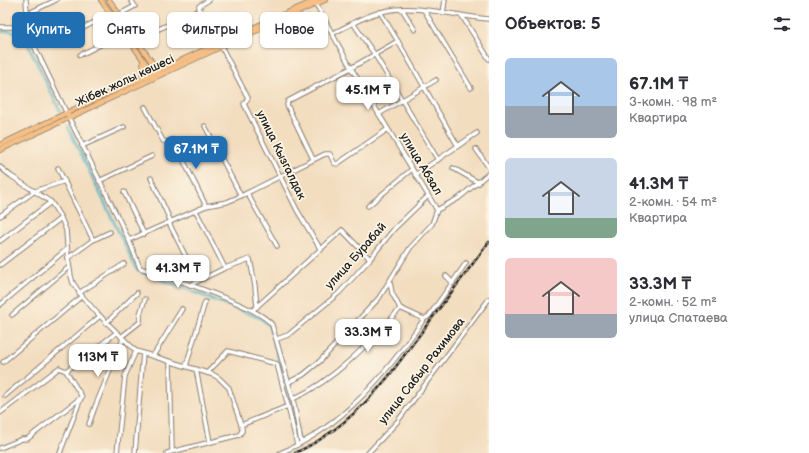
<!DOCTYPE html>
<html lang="ru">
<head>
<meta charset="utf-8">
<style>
  :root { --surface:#fff; --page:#f7f7f7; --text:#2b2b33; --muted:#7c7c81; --accent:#1f6fb2 }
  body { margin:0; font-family:"Balsamiq Sans",sans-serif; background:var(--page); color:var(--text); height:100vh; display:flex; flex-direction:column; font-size:15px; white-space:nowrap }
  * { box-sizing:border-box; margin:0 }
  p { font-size:13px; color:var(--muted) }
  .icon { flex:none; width:22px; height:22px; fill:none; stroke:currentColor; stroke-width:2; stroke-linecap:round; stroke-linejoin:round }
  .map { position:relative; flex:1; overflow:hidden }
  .panel { display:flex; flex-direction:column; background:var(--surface); width:320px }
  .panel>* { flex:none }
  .top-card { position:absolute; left:12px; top:12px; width:380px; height:36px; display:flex; gap:8px }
  .price { position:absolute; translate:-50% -34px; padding:0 9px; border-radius:8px; background:#fff; color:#222; font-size:13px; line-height:26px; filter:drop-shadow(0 1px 2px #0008) }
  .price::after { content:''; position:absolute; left:50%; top:24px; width:12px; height:9px; margin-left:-6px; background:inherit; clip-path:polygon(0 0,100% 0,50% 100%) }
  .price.on { background:var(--accent); color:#fff }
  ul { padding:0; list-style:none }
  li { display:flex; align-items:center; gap:12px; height:100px; padding:0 16px }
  li span { display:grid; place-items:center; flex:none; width:112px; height:80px; border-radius:6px; color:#555 }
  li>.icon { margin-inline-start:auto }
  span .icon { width:48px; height:48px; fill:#fffc; stroke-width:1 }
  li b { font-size:17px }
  h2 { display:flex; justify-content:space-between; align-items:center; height:48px; padding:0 16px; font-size:17px }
  .chip { padding:0 14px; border-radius:6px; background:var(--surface); box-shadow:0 1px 3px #0004; font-size:14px; line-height:36px }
  .chip.on { background:var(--accent); color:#fff }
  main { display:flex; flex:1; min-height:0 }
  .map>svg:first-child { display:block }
</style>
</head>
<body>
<main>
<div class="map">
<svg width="489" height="453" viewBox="0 0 489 453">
  <rect width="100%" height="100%" fill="#fcf5e5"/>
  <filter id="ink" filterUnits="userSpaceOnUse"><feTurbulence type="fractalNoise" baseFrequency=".025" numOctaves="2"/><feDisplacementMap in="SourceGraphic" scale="8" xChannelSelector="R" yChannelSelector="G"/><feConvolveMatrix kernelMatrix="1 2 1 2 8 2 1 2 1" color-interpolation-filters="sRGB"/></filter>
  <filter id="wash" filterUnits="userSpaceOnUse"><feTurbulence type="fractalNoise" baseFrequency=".012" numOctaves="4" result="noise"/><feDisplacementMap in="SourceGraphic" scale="16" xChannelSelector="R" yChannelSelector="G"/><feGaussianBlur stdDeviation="0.9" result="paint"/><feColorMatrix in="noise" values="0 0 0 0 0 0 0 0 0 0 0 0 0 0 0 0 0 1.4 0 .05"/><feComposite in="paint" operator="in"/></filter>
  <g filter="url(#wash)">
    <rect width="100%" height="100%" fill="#f3ddbf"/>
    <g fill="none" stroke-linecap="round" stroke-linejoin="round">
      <g stroke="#47b2c6" stroke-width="2.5">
        <polyline points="0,32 8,31 18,33 27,42 60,111"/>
        <polyline points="68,127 137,270 260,318 269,325 292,407 297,437"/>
      </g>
    </g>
  </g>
  <g filter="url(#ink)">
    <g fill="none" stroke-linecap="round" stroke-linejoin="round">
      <defs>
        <g id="minor">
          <polyline points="26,0 29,35"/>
          <polyline points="209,0 199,6 199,8 218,44"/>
          <polyline points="316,4 351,68 437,210"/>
          <polyline points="402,9 415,30"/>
          <polyline points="424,10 471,88"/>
          <path d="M380,12c28,44 52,90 78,134"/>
          <polyline points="443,13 445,0"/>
          <polyline points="27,14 56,0"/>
          <polyline points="120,14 135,6 131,0"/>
          <polyline points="462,16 489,59"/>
          <polyline points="353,23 375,55 438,160"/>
          <polyline points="0,27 16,27 29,35 67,114"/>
          <polyline points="71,34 111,14"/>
          <path d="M332,34c17,-9 35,-19 53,-23 33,-7 71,5 104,8"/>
          <polyline points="137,39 200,10"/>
          <polyline points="221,46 248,98 244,104 297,210 321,250"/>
          <polyline points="80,55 124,33"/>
          <polyline points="145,107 163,141 166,142 173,140 174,141 206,206"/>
          <polyline points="379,114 436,80"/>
          <path d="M69,118l60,122 11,28c25,8 120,38 132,57l21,74 8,43"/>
          <polyline points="205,126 241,196"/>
          <polyline points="82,146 124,127"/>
          <polyline points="476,149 489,168"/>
          <polyline points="313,159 287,105 288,101 351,68 398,41"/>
          <polyline points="0,167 11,176 51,202 61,218 66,230 68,258 71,276 73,283 82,296 97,313 136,351 214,375 220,379 229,388 242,428 242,431 239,435 167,453"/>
          <polyline points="58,168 93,240"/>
          <polyline points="453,168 479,183"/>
          <polyline points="415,175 477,133"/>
          <polyline points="151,178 171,222"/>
          <polyline points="99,181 152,156"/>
          <polyline points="124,192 144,234"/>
          <polyline points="247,193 277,246"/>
          <polyline points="368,206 412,169"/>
          <polyline points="196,211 225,268"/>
          <polyline points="0,216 35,191 65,181"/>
          <polyline points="169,223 198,281"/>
          <polyline points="129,240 206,206 227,202 243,195 325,154 330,154 334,163 337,164 388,129"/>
          <polyline points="0,241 51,202"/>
          <polyline points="68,258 93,240 110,232"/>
          <polyline points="0,265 61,218"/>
          <polyline points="446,276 453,283"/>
          <polyline points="190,285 225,268 250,259 255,286 257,307"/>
          <polyline points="79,293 124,264"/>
          <polyline points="0,305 67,249"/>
          <polyline points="400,308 424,319"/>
          <polyline points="253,310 342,230 370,259"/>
          <polyline points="12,315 69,267"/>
          <polyline points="106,323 137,293"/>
          <polyline points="121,337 140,322 140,314 145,299"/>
          <polyline points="277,339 288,335 339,293 370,259 394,229 428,196"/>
          <polyline points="153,356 182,309"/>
          <polyline points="170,361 172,451"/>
          <polyline points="3,362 82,296"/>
          <polyline points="186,366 205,302"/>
          <polyline points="196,369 210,442"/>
          <polyline points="207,373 228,351 277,364 288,406 297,445"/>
          <polyline points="289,382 303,375 319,362 379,298 410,248 432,224 437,210 459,198 489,173"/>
          <polyline points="5,396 100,316"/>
          <path d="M293,399c42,-19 75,-55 105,-88l2,-3 -8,-15 -2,-11"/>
          <polyline points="0,413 59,368 66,371 116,333"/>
          <polyline points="89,424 95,407 123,339"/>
          <polyline points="241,425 288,406"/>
          <polyline points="0,448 22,439 27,439 82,397 66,371"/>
          <polyline points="60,453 81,398"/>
          <polyline points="117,453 125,376 136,351"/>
          <polyline points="135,453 143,353"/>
          <path d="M280,453c62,-25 107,-80 144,-134l5,-3 37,-53"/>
          <polyline points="368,453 397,422 489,299"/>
        </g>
        <g id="major">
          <polyline points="101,0 154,75"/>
          <polyline points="109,0 160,74"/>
          <polyline points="232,37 317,0"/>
          <polyline points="141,79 144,70 143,62"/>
          <polyline points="0,145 81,106 213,46"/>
          <path d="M0,150c108,-50 215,-102 325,-150"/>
        </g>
      </defs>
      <use href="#minor" stroke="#887c6e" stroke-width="5.5"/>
      <use href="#major" stroke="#887c6e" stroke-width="6"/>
      <use href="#minor" stroke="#fff" stroke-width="3.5"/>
      <use href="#major" stroke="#f5bf86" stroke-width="4.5"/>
      <defs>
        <path id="rail" d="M295,453c38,-17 67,-44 93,-76l101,-135"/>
      </defs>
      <use href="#rail" stroke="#1c1c1c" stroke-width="2.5"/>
      <use href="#rail" stroke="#fcf5e5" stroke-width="1" stroke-dasharray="3" stroke-linecap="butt"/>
    </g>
  </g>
  <g text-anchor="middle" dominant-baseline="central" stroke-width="3.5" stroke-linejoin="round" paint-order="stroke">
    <g font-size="12" fill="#1c1c1c" stroke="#fcf5e5">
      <text transform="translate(125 81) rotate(-25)">Жібек жолы көшесі</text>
      <text transform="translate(281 155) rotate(64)">улица Кызгалдак</text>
      <text transform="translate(421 164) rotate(59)">улица Абзал</text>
      <text transform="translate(356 256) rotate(-48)">улица Бурабай</text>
      <text transform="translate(422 371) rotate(-52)">улица Сабыр Рахимова</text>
    </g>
  </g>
</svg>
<b class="price" style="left:368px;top:111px">45.1M ₸</b>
<b class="price on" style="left:196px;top:170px">67.1M ₸</b>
<b class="price" style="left:178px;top:289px">41.3M ₸</b>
<b class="price" style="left:368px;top:353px">33.3M ₸</b>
<b class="price" style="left:98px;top:378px">113M ₸</b>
<div class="top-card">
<a class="chip on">Купить</a>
<a class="chip">Снять</a>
<a class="chip">Фильтры</a>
<a class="chip">Новое</a>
</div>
</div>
<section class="panel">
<h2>Объектов: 5<svg class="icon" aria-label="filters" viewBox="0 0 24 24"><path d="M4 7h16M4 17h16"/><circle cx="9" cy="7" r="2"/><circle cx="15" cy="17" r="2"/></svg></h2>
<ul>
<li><span style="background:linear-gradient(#a9c7e8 60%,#9aa5b1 0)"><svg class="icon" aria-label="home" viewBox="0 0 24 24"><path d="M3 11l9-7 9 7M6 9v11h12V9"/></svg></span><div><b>67.1M ₸</b><p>3-комн. · 98 m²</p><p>Квартира</p></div></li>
<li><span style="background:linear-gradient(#c9d6e8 75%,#7fa58c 0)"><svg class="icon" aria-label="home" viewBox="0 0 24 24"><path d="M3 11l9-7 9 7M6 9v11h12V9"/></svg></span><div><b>41.3M ₸</b><p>2-комн. · 54 m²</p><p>Квартира</p></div></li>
<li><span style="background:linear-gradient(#f6c9c9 70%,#9aa5b1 0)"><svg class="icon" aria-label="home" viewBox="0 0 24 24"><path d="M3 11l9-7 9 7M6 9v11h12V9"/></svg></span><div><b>33.3M ₸</b><p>2-комн. · 52 m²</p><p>улица Спатаева</p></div></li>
</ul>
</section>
</main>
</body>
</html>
